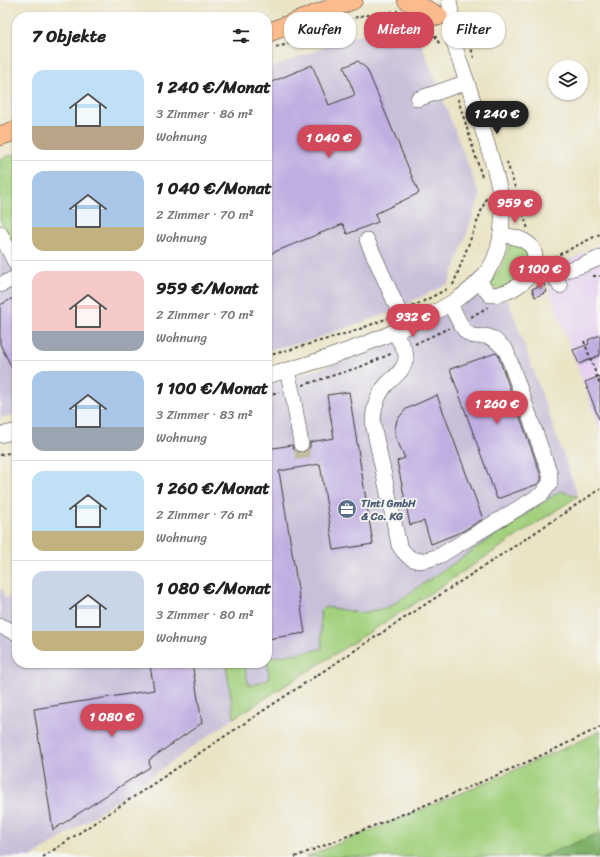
<!DOCTYPE html>
<html lang="de">
<head>
<meta charset="utf-8">
<style>
  :root { --surface:#fff; --page:#f2f2f2; --text:#222; --muted:#767676; --line:#e0e0e0; --accent:#d1495b }
  body { margin:0; font-family:Sriracha,sans-serif; background:var(--page); color:var(--text); height:100vh; display:flex; flex-direction:column; font-size:15px; white-space:nowrap }
  * { box-sizing:border-box; margin:0 }
  p { font-size:13px; color:var(--muted) }
  .icon { flex:none; width:22px; height:22px; fill:none; stroke:currentColor; stroke-width:2; stroke-linecap:round; stroke-linejoin:round }
  .map { position:relative; flex:1; overflow:hidden }
  .drawer { position:absolute; left:12px; top:12px; width:260px; height:656px; display:flex; flex-direction:column; background:var(--surface); border-radius:16px; box-shadow:0 1px 3px #0004 }
  .drawer>* { flex:none }
  .banner { position:absolute; left:284px; top:12px; width:256px; height:36px; display:flex; gap:8px }
  .fabs { position:absolute; left:548px; top:60px; display:grid; gap:8px }
  .fabs a { display:grid; place-items:center; width:40px; height:40px; border-radius:50%; background:var(--surface); box-shadow:0 1px 3px #0004; font-size:20px }
  .price { position:absolute; translate:-50% -34px; padding:0 9px; border-radius:14px; background:var(--accent); color:#fff; font-size:13px; line-height:26px; filter:drop-shadow(0 1px 2px #0008) }
  .price::after { content:''; position:absolute; left:50%; top:24px; width:12px; height:9px; margin-left:-6px; background:inherit; clip-path:polygon(0 0,100% 0,50% 100%) }
  .price.current { background:#222; color:#fff }
  ul { padding:0; list-style:none }
  li { display:flex; align-items:center; gap:12px; height:100px; padding:0 20px }
  li+li { border-top:1px solid var(--line) }
  li span { display:grid; place-items:center; flex:none; width:112px; height:80px; border-radius:12px; color:#555 }
  li>.icon { margin-inline-start:auto }
  span .icon { width:48px; height:48px; fill:#fffc; stroke-width:1 }
  li b { font-size:17px }
  h2 { display:flex; justify-content:space-between; align-items:center; height:48px; padding:0 20px; font-size:17px }
  .chip { padding:0 14px; border-radius:16px; background:var(--surface); box-shadow:0 1px 3px #0004; font-size:14px; line-height:36px }
  .chip.current { background:var(--accent); color:#fff }
  .map>svg:first-child { display:block }
</style>
</head>
<body>
<div class="map">
<svg width="600" height="857" viewBox="0 0 600 857">
  <rect width="100%" height="100%" fill="#f6f6f2"/>
  <filter id="ink" filterUnits="userSpaceOnUse"><feTurbulence type="fractalNoise" baseFrequency=".025" numOctaves="2"/><feDisplacementMap in="SourceGraphic" scale="8" xChannelSelector="R" yChannelSelector="G"/><feConvolveMatrix kernelMatrix="1 2 1 2 8 2 1 2 1" color-interpolation-filters="sRGB"/></filter>
  <filter id="wash" filterUnits="userSpaceOnUse"><feTurbulence type="fractalNoise" baseFrequency=".012" numOctaves="4" result="noise"/><feDisplacementMap in="SourceGraphic" scale="16" xChannelSelector="R" yChannelSelector="G"/><feGaussianBlur stdDeviation="0.9" result="paint"/><feColorMatrix in="noise" values="0 0 0 0 0 0 0 0 0 0 0 0 0 0 0 0 0 1.4 0 .05"/><feComposite in="paint" operator="in"/></filter>
  <g filter="url(#wash)">
    <rect width="100%" height="100%" fill="#eae3c4"/>
    <polygon fill="#e6d2f0" points="600,244 600,430 546,280 561,265"/>
    <g fill="#c8bfd8">
      <polygon points="414,24 480,196 449,283 386,314 306,342 267,350 267,69 358,35"/>
      <polygon points="0,226 17,259 17,414 0,418"/>
      <polygon points="479,296 508,300 578,496 409,607 234,718 93,817 32,857 0,857 0,590 3,590 4,598 17,596 17,663 267,663 267,386 369,353"/>
    </g>
    <g fill="#a2d07d" stroke="#5f764c">
      <polygon points="17,153 17,252 0,220 0,159"/>
      <path d="M510,243l8,1 10,6v21l-26,18 -15,-2c11,-14 19,-27 23,-44z"/>
      <polygon points="560,491 578,496 409,607 234,718 226,663 233,664 244,663 249,686 269,679 267,658 322,649 320,611 326,607 361,613 389,607"/>
      <polygon points="600,731 600,857 306,857 471,789 574,744"/>
    </g>
    <polygon fill="#81b26c" stroke="#4e6744" points="600,833 600,857 540,857"/>
    <g id="blocks">
      <g fill="#c0aee2">
        <polygon points="358,61 367,69 419,193 375,214 378,222 347,234 343,224 267,255 267,84 312,65 329,105 355,95 344,67"/>
        <polygon points="544,284 547,292 535,297 532,289"/>
        <polygon points="17,296 17,378 0,344 0,305"/>
        <polygon points="600,335 600,355 579,364 573,350 589,344 588,340"/>
        <polygon points="496,353 498,355 541,476 541,480 538,484 497,499 450,369"/>
        <polygon points="600,376 600,419 599,419 585,382"/>
        <polygon points="349,392 373,544 334,550 320,464 279,471 305,633 267,639 267,449 292,445 294,450 298,453 302,453 307,451 310,447 310,442 334,438 327,395"/>
        <polygon points="437,395 483,519 461,532 431,544 424,521 410,525 397,461 405,458 395,436 395,428 397,420 406,409"/>
        <polygon points="164,663 192,663 202,723 149,760 150,767 53,830 34,709 154,690 150,665"/>
      </g>
    </g>
  </g>
  <g filter="url(#ink)">
    <use href="#blocks" fill-opacity="0" stroke="#3b3a35" stroke-width="1"/>
    <g fill="none" stroke-linecap="round" stroke-linejoin="round">
      <polyline stroke="#c1bba2" stroke-width="15" stroke-dasharray="15 8" stroke-linecap="butt" points="301,444 304,466"/>
      <defs>
        <g id="minor">
          <polyline points="418,99 467,82"/>
          <polyline points="0,233 17,266"/>
          <polyline points="367,240 406,327"/>
          <path d="M533,267c29,8 41,2 67,-9"/>
          <polyline points="552,271 560,286"/>
          <path d="M479,281l11,14c18,0 45,-15 45,-36 0,-5 -2,-11 -5,-14 -7,-7 -21,-9 -29,-11"/>
          <polyline points="0,285 17,277"/>
          <path d="M394,332c4,7 12,17 12,25 -1,13 -11,19 -19,27 -10,11 -14,25 -14,40l26,121c12,20 22,18 42,10l101,-61 8,-11v-9l-44,-124c-7,-6 -13,-14 -23,-14 -4,0 -9,1 -12,-1 -9,-3 -16,-23 -21,-31"/>
          <polyline points="287,370 293,396 301,444"/>
          <path d="M267,376c51,-14 102,-31 150,-55 25,-12 51,-25 69,-48 18,-23 19,-62 12,-90 -8,-34 -21,-70 -32,-104 -4,-12 -9,-24 -12,-37 -2,-14 -2,-28 -5,-42"/>
          <polyline points="0,435 17,431"/>
          <polyline points="0,626 17,633"/>
        </g>
        <g id="major">
          <polyline points="407,0 438,16"/>
          <polyline points="267,33 353,0"/>
          <polyline points="0,136 17,130"/>
        </g>
      </defs>
      <use href="#minor" stroke="#3b3a35" stroke-width="16"/>
      <use href="#major" stroke="#3b3a35" stroke-width="20"/>
      <g stroke="#3b3a35" stroke-width="2" stroke-dasharray="3 3" stroke-linecap="butt">
        <polyline points="432,30 440,45"/>
        <polyline points="468,38 475,61"/>
        <polyline points="276,47 285,45 360,16 398,11"/>
        <polyline points="458,99 482,177"/>
        <polyline points="507,162 528,229"/>
        <polyline points="554,257 600,234"/>
        <polyline points="593,276 600,276"/>
        <polyline points="453,285 487,196"/>
        <polyline points="412,307 449,288"/>
        <polyline points="471,317 488,307"/>
        <polyline points="584,341 600,385"/>
        <polyline points="415,344 449,328"/>
        <polyline points="267,356 352,332 388,318"/>
        <polyline points="303,385 360,367 393,353"/>
        <polyline points="267,395 279,392"/>
        <polyline points="0,455 17,451"/>
        <polyline points="43,857 299,687 530,536 600,489"/>
        <path d="M295,857c102,-41 207,-80 305,-130"/>
      </g>
      <use href="#minor" stroke="#fff" stroke-width="15"/>
      <use href="#major" stroke="#fbbb8d" stroke-width="19"/>
    </g>
  </g>
  <defs>
    <symbol id="office-disc" viewBox="-11 -11 22 22"><circle r="9.5" fill="#5c6f8a" stroke="#f6f6f2"/><path d="M-6-3h4V-5.5h4V-3h4V5H-6ZM-1-4.5V-3h2v-1.5ZM-6 0V1H6V0Z" fill="#fff"/></symbol>
  </defs>
  <g fill-rule="evenodd">
    <use href="#office-disc" x="336" y="498" width="22" height="22"/>
  </g>
  <g text-anchor="middle" dominant-baseline="central" stroke-width="3.5" stroke-linejoin="round" paint-order="stroke">
    <g font-size="11" font-weight="bold" fill="#4e5e75" stroke="#f6f6f2" text-anchor="start">
      <text x="361" y="503">Tinti GmbH<tspan x="361" dy="13">&amp; Co. KG</tspan></text>
    </g>
  </g>
</svg>
<div class="fabs">
<a><svg class="icon" aria-label="layers" viewBox="0 0 24 24"><path d="M12 4l9 5-9 5-9-5zM3 14l9 5 9-5"/></svg></a>
</div>
<b class="price current" style="left:497px;top:135px">1 240 €</b>
<b class="price" style="left:329px;top:159px">1 040 €</b>
<b class="price" style="left:515px;top:224px">959 €</b>
<b class="price" style="left:540px;top:290px">1 100 €</b>
<b class="price" style="left:413px;top:338px">932 €</b>
<b class="price" style="left:497px;top:425px">1 260 €</b>
<b class="price" style="left:112px;top:738px">1 080 €</b>
<div class="banner">
<a class="chip">Kaufen</a>
<a class="chip current">Mieten</a>
<a class="chip">Filter</a>
</div>
<section class="drawer">
<h2>7 Objekte<svg class="icon" aria-label="filters" viewBox="0 0 24 24"><path d="M4 7h16M4 17h16"/><circle cx="9" cy="7" r="2"/><circle cx="15" cy="17" r="2"/></svg></h2>
<ul>
<li><span style="background:linear-gradient(#bfe0f5 70%,#b9a48a 0)"><svg class="icon" aria-label="home" viewBox="0 0 24 24"><path d="M3 11l9-7 9 7M6 9v11h12V9"/></svg></span><div><b>1 240 €/Monat</b><p>3 Zimmer · 86 m²</p><p>Wohnung</p></div></li>
<li><span style="background:linear-gradient(#a9c7e8 70%,#c2b280 0)"><svg class="icon" aria-label="home" viewBox="0 0 24 24"><path d="M3 11l9-7 9 7M6 9v11h12V9"/></svg></span><div><b>1 040 €/Monat</b><p>2 Zimmer · 70 m²</p><p>Wohnung</p></div></li>
<li><span style="background:linear-gradient(#f6c9c9 75%,#9aa5b1 0)"><svg class="icon" aria-label="home" viewBox="0 0 24 24"><path d="M3 11l9-7 9 7M6 9v11h12V9"/></svg></span><div><b>959 €/Monat</b><p>2 Zimmer · 70 m²</p><p>Wohnung</p></div></li>
<li><span style="background:linear-gradient(#a9c7e8 70%,#9aa5b1 0)"><svg class="icon" aria-label="home" viewBox="0 0 24 24"><path d="M3 11l9-7 9 7M6 9v11h12V9"/></svg></span><div><b>1 100 €/Monat</b><p>3 Zimmer · 83 m²</p><p>Wohnung</p></div></li>
<li><span style="background:linear-gradient(#bfe0f5 75%,#c2b280 0)"><svg class="icon" aria-label="home" viewBox="0 0 24 24"><path d="M3 11l9-7 9 7M6 9v11h12V9"/></svg></span><div><b>1 260 €/Monat</b><p>2 Zimmer · 76 m²</p><p>Wohnung</p></div></li>
<li><span style="background:linear-gradient(#c9d6e8 75%,#c2b280 0)"><svg class="icon" aria-label="home" viewBox="0 0 24 24"><path d="M3 11l9-7 9 7M6 9v11h12V9"/></svg></span><div><b>1 080 €/Monat</b><p>3 Zimmer · 80 m²</p><p>Wohnung</p></div></li>
</ul>
</section>
</div>
</body>
</html>
